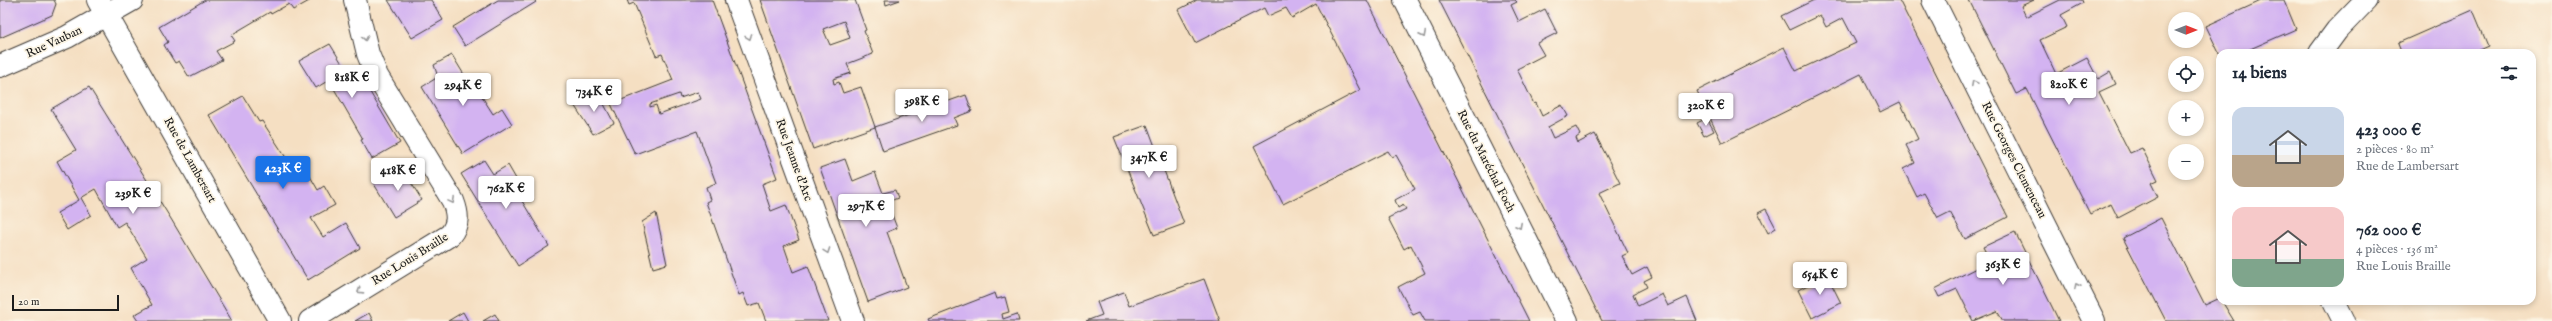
<!DOCTYPE html>
<html lang="fr">
<head>
<meta charset="utf-8">
<style>
  :root { --surface:#fff; --page:#f2f2f3; --text:#1f2937; --muted:#747a83; --accent:#1a73e8 }
  body { margin:0; font-family:"IM FELL English",serif; background:var(--page); color:var(--text); height:100vh; display:flex; flex-direction:column; font-size:15px; white-space:nowrap }
  * { box-sizing:border-box; margin:0 }
  p { font-size:13px; color:var(--muted) }
  .icon { flex:none; width:22px; height:22px; fill:none; stroke:currentColor; stroke-width:2; stroke-linecap:round; stroke-linejoin:round }
  .map { position:relative; flex:1; overflow:hidden }
  .details { position:absolute; left:2216px; top:49px; width:320px; height:256px; display:flex; flex-direction:column; background:var(--surface); border-radius:12px; box-shadow:0 2px 6px #0003 }
  .details>* { flex:none }
  .needle { width:26px; rotate:90deg }
  .fabs { position:absolute; left:2168px; top:12px; display:grid; gap:8px }
  .fabs a { display:grid; place-items:center; width:36px; height:36px; border-radius:50%; background:var(--surface); box-shadow:0 2px 6px #0003; font-size:20px }
  .scale { position:absolute; left:12px; bottom:10px; width:107px; box-sizing:border-box; padding-left:4px; border:2px solid #1c1c1c; border-top:0; font-size:11px; line-height:14px; white-space:nowrap; color:#1c1c1c; -webkit-text-stroke:3px #fcf5e5; paint-order:stroke }
  .price { position:absolute; translate:-50% -34px; padding:0 9px; border-radius:4px; background:#fff; color:#222; font-size:13px; line-height:26px; filter:drop-shadow(0 1px 2px #0008) }
  .price::after { content:''; position:absolute; left:50%; top:24px; width:12px; height:9px; margin-left:-6px; background:inherit; clip-path:polygon(0 0,100% 0,50% 100%) }
  .price.active { background:var(--accent); color:#fff }
  ul { padding:0; list-style:none }
  li { display:flex; align-items:center; gap:12px; height:100px; padding:0 16px }
  li span { display:grid; place-items:center; flex:none; width:112px; height:80px; border-radius:12px; color:#555 }
  li>.icon { margin-inline-start:auto }
  span .icon { width:48px; height:48px; fill:#fffc; stroke-width:1 }
  li b { font-size:17px }
  h2 { display:flex; justify-content:space-between; align-items:center; height:48px; padding:0 16px; font-size:17px }
  .map>svg:first-child { display:block }
</style>
</head>
<body>
<div class="map">
<svg width="2552" height="321" viewBox="0 0 2552 321">
  <rect width="100%" height="100%" fill="#fcf5e5"/>
  <filter id="ink" filterUnits="userSpaceOnUse"><feTurbulence type="fractalNoise" baseFrequency=".025" numOctaves="2"/><feDisplacementMap in="SourceGraphic" scale="8" xChannelSelector="R" yChannelSelector="G"/><feConvolveMatrix kernelMatrix="1 2 1 2 8 2 1 2 1" color-interpolation-filters="sRGB"/></filter>
  <filter id="wash" filterUnits="userSpaceOnUse"><feTurbulence type="fractalNoise" baseFrequency=".012" numOctaves="4" result="noise"/><feDisplacementMap in="SourceGraphic" scale="16" xChannelSelector="R" yChannelSelector="G"/><feGaussianBlur stdDeviation="0.9" result="paint"/><feColorMatrix in="noise" values="0 0 0 0 0 0 0 0 0 0 0 0 0 0 0 0 0 1.4 0 .05"/><feComposite in="paint" operator="in"/></filter>
  <g filter="url(#wash)">
    <rect width="100%" height="100%" fill="#f5dfc2"/>
    <g id="blocks">
      <g fill="#d3b3f1" fill-rule="evenodd">
        <polygon points="0,0 54,0 56,4 52,15 0,38"/>
        <polygon points="205,0 311,0 293,10 289,4 271,14 270,12 231,35 235,41 216,51 222,60 189,77 179,61 175,63 164,45 168,42 159,27"/>
        <polygon points="388,0 431,0 443,20 412,38"/>
        <polygon points="498,0 534,0 536,2 465,46 453,27"/>
        <path d="M627,0h85l65,178 -15,6 9,27 15,-6 13,35 -15,6 9,26 15,-6 20,55h-62l-7,-18 -11,3 -5,-13 -4,2 -33,-93 4,-2 -4,-13 10,-4 -19,-52 -62,23 -24,-50 62,-24 -11,-26 -6,2 -22,-53 -5,2zM698,92l3,7 -42,15 -3,-9 -6,2v-3l29,-10 1,4z"/>
        <path d="M760,0h95l11,30 -2,1 9,23 -26,10 4,9 -18,6 1,5 5,-2 4,11 18,-6 14,40 -62,22zM844,21l6,17 -20,7 -7,-16z"/>
        <polygon points="885,0 900,0 886,5"/>
        <polygon points="1197,0 1367,0 1529,321 1425,321 1420,312 1413,315 1398,287 1425,273 1411,245 1404,249 1388,218 1406,209 1403,205 1398,208 1395,200 1415,189 1396,155 1392,157 1388,151 1283,204 1254,146 1360,90 1316,4 1292,18 1286,8 1268,16 1264,8 1195,43 1178,10"/>
        <polygon points="1439,0 1515,0 1517,2 1511,5 1519,22 1545,9 1557,33 1537,43 1544,55 1517,69 1534,104 1536,103 1542,116 1562,105 1568,116 1548,127 1553,138 1576,127 1580,135 1576,138 1578,143 1595,134 1608,159 1620,183 1599,193 1628,253 1622,256 1632,275 1647,267 1652,277 1644,281 1647,287 1633,294 1638,306 1662,294 1668,306 1687,297 1697,321 1602,321"/>
        <polygon points="1814,0 1899,0 2008,217 1965,239 1950,212 1938,218 1924,193 1917,197 1903,169 1915,163 1906,145 1918,139 1900,102 1880,112 1861,74 1722,143 1697,91 1784,47 1796,71 1856,43 1843,18 1826,27 1820,15 1789,30 1781,16"/>
        <polygon points="1969,0 2034,0 2021,6 2026,17 2060,0 2082,0 2083,3 2061,15 2067,27 2040,40 2056,74 2087,58 2098,79 2110,72 2116,84 2099,92 2130,153 2142,148 2158,180 2151,183 2158,197 2118,218 2111,204 2090,214 2027,89 2016,94"/>
        <polygon points="2263,0 2284,0 2296,29 2241,53 2219,53 2206,26"/>
        <polygon points="2473,10 2488,46 2472,53 2402,53 2398,43"/>
        <polygon points="330,44 346,70 354,65 400,143 372,159 361,140 363,139 329,80 316,88 299,61"/>
        <polygon points="452,55 474,91 477,89 493,114 502,108 512,124 463,154 422,87 438,77 434,65"/>
        <polygon points="89,87 171,219 232,321 138,321 134,315 152,305 131,268 147,258 125,222 117,227 96,189 81,198 91,215 67,230 57,213 79,200 57,161 76,150 51,109"/>
        <polygon points="597,91 614,123 593,134 574,105"/>
        <polygon points="966,95 972,111 954,118 957,125 883,151 875,127"/>
        <polygon points="243,96 259,122 262,121 298,176 307,171 318,190 324,186 335,205 311,218 323,237 346,223 360,248 308,280 209,115"/>
        <polygon points="1707,118 1714,131 1704,136 1697,123"/>
        <polygon points="1147,125 1184,224 1154,235 1114,137"/>
        <polygon points="845,159 853,181 875,172 883,193 895,190 898,198 887,202 897,228 887,232 907,287 868,302 820,168"/>
        <polygon points="484,160 493,174 508,165 527,198 522,201 549,246 518,266 461,174"/>
        <polygon points="401,167 422,200 394,217 374,184"/>
        <polygon points="1766,209 1776,228 1768,233 1758,213"/>
        <polygon points="656,213 667,264 653,268 642,222"/>
        <polygon points="2161,218 2205,305 2220,298 2234,321 2166,321 2123,238"/>
        <polygon points="2015,232 2059,321 2003,321 1997,311 1973,321 1957,289 1939,297 1935,289 1990,261 1983,247"/>
        <polygon points="1827,275 1841,303 1812,318 1798,290"/>
        <polygon points="1204,279 1220,321 1086,321 1102,315 1097,302 1124,292 1129,306"/>
        <polygon points="995,293 997,299 1005,297 1009,312 1002,314 1003,319 1017,314 1019,321 929,321 928,319"/>
        <polygon points="463,312 468,321 448,321"/>
        <polygon points="369,313 373,321 355,321"/>
        <polygon points="495,314 499,321 483,321"/>
      </g>
    </g>
  </g>
  <g filter="url(#ink)">
    <use href="#blocks" fill-opacity="0" stroke="#3d3935" stroke-width="1"/>
    <g fill="none" stroke-linecap="round" stroke-linejoin="round">
      <defs>
        <g id="minor">
          <polyline points="98,0 280,321"/>
          <polyline points="736,0 853,321"/>
          <polyline points="1405,0 1567,321"/>
          <polyline points="1933,0 2094,321"/>
          <polyline points="2320,53 2337,30 2366,0"/>
          <polyline points="0,66 67,37 132,0"/>
          <polyline points="2334,301 2344,321"/>
          <path d="M310,321l140,-86c9,-11 8,-21 3,-34l-76,-125 -9,-22 -13,-54"/>
        </g>
      </defs>
      <use href="#minor" stroke="#3d3935" stroke-width="24"/>
      <use href="#minor" stroke="#fff" stroke-width="22"/>
    </g>
    <defs><path id="oneway-chevron" d="M-2-3.5L2.5 0L-2 3.5" fill="none" stroke-width="1.6" stroke-linecap="round" stroke-linejoin="round"/></defs>
    <g stroke="#999">
      <use href="#oneway-chevron" transform="translate(1423 35) rotate(63)"/>
      <use href="#oneway-chevron" transform="translate(749 37) rotate(70)"/>
      <use href="#oneway-chevron" transform="translate(365 38) rotate(80)"/>
      <use href="#oneway-chevron" transform="translate(1974 83) rotate(-117)"/>
      <use href="#oneway-chevron" transform="translate(452 201) rotate(62)"/>
      <use href="#oneway-chevron" transform="translate(1519 226) rotate(63)"/>
      <use href="#oneway-chevron" transform="translate(827 251) rotate(70)"/>
      <use href="#oneway-chevron" transform="translate(2077 286) rotate(-117)"/>
      <use href="#oneway-chevron" transform="translate(360 291) rotate(148)"/>
    </g>
  </g>
  <g text-anchor="middle" dominant-baseline="central" stroke-width="3.5" stroke-linejoin="round" paint-order="stroke">
    <g font-size="12" fill="#1c1c1c" stroke="#fcf5e5">
      <text transform="translate(54 42) rotate(-25)">Rue Vauban</text>
      <text transform="translate(190 160) rotate(61)">Rue de Lambersart</text>
      <text transform="translate(794 160) rotate(70)">Rue Jeanne d'Arc</text>
      <text transform="translate(2014 160) rotate(63)">Rue Georges Clemenceau</text>
      <text transform="translate(1486 161) rotate(63)">Rue du Maréchal Foch</text>
      <text transform="translate(410 259) rotate(-32)">Rue Louis Braille</text>
    </g>
  </g>
</svg>
<div class="fabs">
<a><svg class="needle" viewBox="-14 -14 28 28"><path d="M0-13l5 13h-10z" fill="#e53935"/><path d="M0 13l5-13h-10z" fill="#747a83"/></svg></a>
<a><svg class="icon" aria-label="locate" viewBox="0 0 24 24"><circle cx="12" cy="12" r="6"/><path d="M12 2v4M12 18v4M2 12h4M18 12h4"/></svg></a>
<a>+</a>
<a>−</a>
</div>
<div class="scale">20 m</div>
<b class="price" style="left:352px;top:99px">818K €</b>
<b class="price" style="left:2069px;top:106px">820K €</b>
<b class="price" style="left:463px;top:107px">294K €</b>
<b class="price" style="left:594px;top:113px">734K €</b>
<b class="price" style="left:922px;top:123px">398K €</b>
<b class="price" style="left:1706px;top:127px">320K €</b>
<b class="price" style="left:1149px;top:179px">347K €</b>
<b class="price active" style="left:283px;top:190px">423K €</b>
<b class="price" style="left:398px;top:192px">418K €</b>
<b class="price" style="left:506px;top:210px">762K €</b>
<b class="price" style="left:133px;top:215px">239K €</b>
<b class="price" style="left:866px;top:228px">297K €</b>
<b class="price" style="left:2003px;top:286px">363K €</b>
<b class="price" style="left:1820px;top:296px">654K €</b>
<section class="details">
<h2>14 biens<svg class="icon" aria-label="filters" viewBox="0 0 24 24"><path d="M4 7h16M4 17h16"/><circle cx="9" cy="7" r="2"/><circle cx="15" cy="17" r="2"/></svg></h2>
<ul>
<li><span style="background:linear-gradient(#c9d6e8 60%,#b9a48a 0)"><svg class="icon" aria-label="home" viewBox="0 0 24 24"><path d="M3 11l9-7 9 7M6 9v11h12V9"/></svg></span><div><b>423 000 €</b><p>2 pièces · 80 m²</p><p>Rue de Lambersart</p></div></li>
<li><span style="background:linear-gradient(#f6c9c9 65%,#7fa58c 0)"><svg class="icon" aria-label="home" viewBox="0 0 24 24"><path d="M3 11l9-7 9 7M6 9v11h12V9"/></svg></span><div><b>762 000 €</b><p>4 pièces · 136 m²</p><p>Rue Louis Braille</p></div></li>
</ul>
</section>
</div>
</body>
</html>
